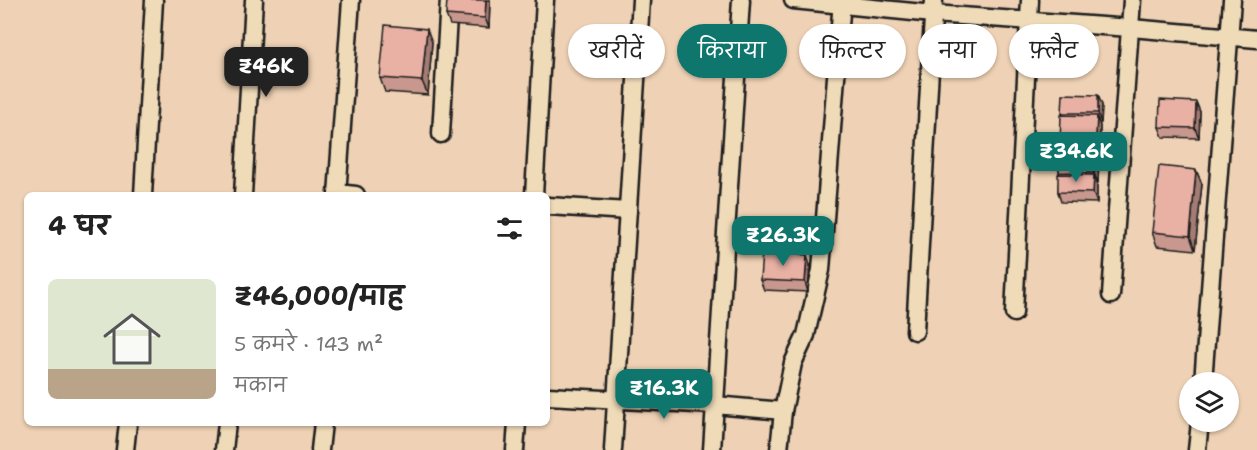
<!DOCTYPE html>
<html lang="hi">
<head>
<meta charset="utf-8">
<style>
  :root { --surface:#fff; --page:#f6f6f6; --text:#222; --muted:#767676; --accent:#0f766e }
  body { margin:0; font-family:"Shantell Sans","Playpen Sans Deva",sans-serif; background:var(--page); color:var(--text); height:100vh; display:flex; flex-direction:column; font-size:22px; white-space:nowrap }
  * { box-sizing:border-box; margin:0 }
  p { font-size:20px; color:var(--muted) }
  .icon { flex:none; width:33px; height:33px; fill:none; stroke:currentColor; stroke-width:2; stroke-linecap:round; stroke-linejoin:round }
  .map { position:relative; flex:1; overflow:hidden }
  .side { position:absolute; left:24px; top:192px; width:526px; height:234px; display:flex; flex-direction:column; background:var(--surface); border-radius:9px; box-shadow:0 2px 4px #0004 }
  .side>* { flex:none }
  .banner { position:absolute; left:568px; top:24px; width:570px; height:54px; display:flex; gap:12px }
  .controls { position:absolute; left:1179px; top:372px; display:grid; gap:12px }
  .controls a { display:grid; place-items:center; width:60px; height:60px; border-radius:50%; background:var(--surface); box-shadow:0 2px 4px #0004; font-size:30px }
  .price { position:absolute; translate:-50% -51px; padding:0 14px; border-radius:12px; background:var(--accent); color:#fff; font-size:20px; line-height:39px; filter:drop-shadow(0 2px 3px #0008) }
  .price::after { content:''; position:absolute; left:50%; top:36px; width:18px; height:14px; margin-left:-9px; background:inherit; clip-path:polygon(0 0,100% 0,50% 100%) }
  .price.selected { background:#222; color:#fff }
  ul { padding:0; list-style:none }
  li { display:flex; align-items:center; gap:18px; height:150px; padding:0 24px }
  li span { display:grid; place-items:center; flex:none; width:168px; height:120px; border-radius:9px; color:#555 }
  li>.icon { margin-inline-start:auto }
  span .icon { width:72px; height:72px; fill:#fffc; stroke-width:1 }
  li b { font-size:26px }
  h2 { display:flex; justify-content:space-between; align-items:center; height:72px; padding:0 24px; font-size:26px }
  .pill { padding:0 21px; border-radius:27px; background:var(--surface); box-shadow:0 2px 4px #0004; font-size:21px; line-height:54px }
  .pill.selected { background:var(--accent); color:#fff }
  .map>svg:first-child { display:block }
</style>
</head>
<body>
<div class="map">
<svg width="1257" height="450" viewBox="0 0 1257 450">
  <rect width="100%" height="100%" fill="#efd2b5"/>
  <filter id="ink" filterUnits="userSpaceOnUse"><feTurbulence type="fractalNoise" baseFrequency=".0167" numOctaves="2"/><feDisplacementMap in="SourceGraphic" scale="12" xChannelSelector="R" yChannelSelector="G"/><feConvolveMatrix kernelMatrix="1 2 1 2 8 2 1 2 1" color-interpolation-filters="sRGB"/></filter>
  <g filter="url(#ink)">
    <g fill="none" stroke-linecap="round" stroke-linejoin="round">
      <defs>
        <g id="street">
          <polyline points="793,0 933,14 1131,28 1257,39"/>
          <polyline points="441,134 449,0"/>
          <polyline points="337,193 356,195"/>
          <polyline points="143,195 154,0"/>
          <polyline points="243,195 254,0"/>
          <polyline points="337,195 351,0"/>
          <polyline points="534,195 545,0"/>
          <polyline points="548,206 628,211"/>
          <polyline points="1111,295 1132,0"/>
          <polyline points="1014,313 1030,0"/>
          <polyline points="915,331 934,0"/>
          <polyline points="1203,382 1232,0"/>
          <polyline points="548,396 715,405 783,411"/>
          <polyline points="125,450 128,423"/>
          <polyline points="224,450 227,423"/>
          <polyline points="320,450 323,423"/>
          <polyline points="515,450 517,423"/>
          <polyline points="613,450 641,0"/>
          <polyline points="712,450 741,0"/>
          <polyline points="779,450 783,411 793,363 806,335 821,270 842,0"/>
          <polyline points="1197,450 1200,422"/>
        </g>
      </defs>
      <use href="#street" stroke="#1c1c1c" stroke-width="21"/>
      <use href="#street" stroke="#f0dbb9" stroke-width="16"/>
    </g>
    <g fill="#c8978d" stroke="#1c1c1c" stroke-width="1.5">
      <polygon points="490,0 489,28 450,25 446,15"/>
      <polygon points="432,42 428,95 385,92 380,78"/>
      <polygon points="1196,102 1200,112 1199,138 1163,137 1159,127"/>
      <polygon points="1102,105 1101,123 1099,123 1100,126 1098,183 1097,183 1097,203 1061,202 1058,192 1063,115 1062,113"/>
      <polygon points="1196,170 1202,184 1195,250 1157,246 1152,232"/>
      <polygon points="810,265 808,292 764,290 760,280"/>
    </g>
    <g fill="#a37b73" stroke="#1c1c1c" stroke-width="1.5">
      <polygon points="486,0 490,0 489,28 485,18"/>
      <polygon points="427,29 432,42 428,95 422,81"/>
      <polygon points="1098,95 1102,105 1101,123 1098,113"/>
      <polygon points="1196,102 1200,112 1199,138 1195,128"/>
      <polygon points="1097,116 1100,126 1098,183 1094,173"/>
      <polygon points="1196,170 1202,184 1195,250 1190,236"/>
      <polygon points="1094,175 1097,185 1097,203 1093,193"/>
      <polygon points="807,255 810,265 808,292 805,282"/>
    </g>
    <g fill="#e9b0a4" stroke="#1c1c1c" stroke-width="1.5">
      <polygon points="447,0 486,0 485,18 446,15"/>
      <polygon points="385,25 427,29 422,81 380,78"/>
      <polygon points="1063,94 1098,95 1098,113 1062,113"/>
      <polygon points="1160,100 1196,102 1195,128 1159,127"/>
      <polygon points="1061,115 1097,116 1094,173 1059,172"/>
      <polygon points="1159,166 1196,170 1190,236 1152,232"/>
      <polygon points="1058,174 1094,175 1093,193 1058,192"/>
      <polygon points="762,252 807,255 805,282 760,280"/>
    </g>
  </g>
</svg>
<div class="controls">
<a><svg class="icon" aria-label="layers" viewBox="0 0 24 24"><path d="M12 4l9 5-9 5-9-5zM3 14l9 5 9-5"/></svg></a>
</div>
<b class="price selected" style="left:266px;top:98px">₹46K</b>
<b class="price" style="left:1076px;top:183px">₹34.6K</b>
<b class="price" style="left:783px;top:267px">₹26.3K</b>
<b class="price" style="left:664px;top:420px">₹16.3K</b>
<div class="banner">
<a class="pill">खरीदें</a>
<a class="pill selected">किराया</a>
<a class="pill">फ़िल्टर</a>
<a class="pill">नया</a>
<a class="pill">फ़्लैट</a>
</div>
<section class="side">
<h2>4 घर<svg class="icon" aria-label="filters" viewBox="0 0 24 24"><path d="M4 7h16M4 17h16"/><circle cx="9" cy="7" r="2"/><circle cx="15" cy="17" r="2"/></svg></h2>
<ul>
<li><span style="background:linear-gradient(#dfe7d0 75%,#b9a48a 0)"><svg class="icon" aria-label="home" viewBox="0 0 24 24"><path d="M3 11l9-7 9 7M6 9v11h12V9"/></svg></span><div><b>₹46,000/माह</b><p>5 कमरे · 143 m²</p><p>मकान</p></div></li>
</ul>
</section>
</div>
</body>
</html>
